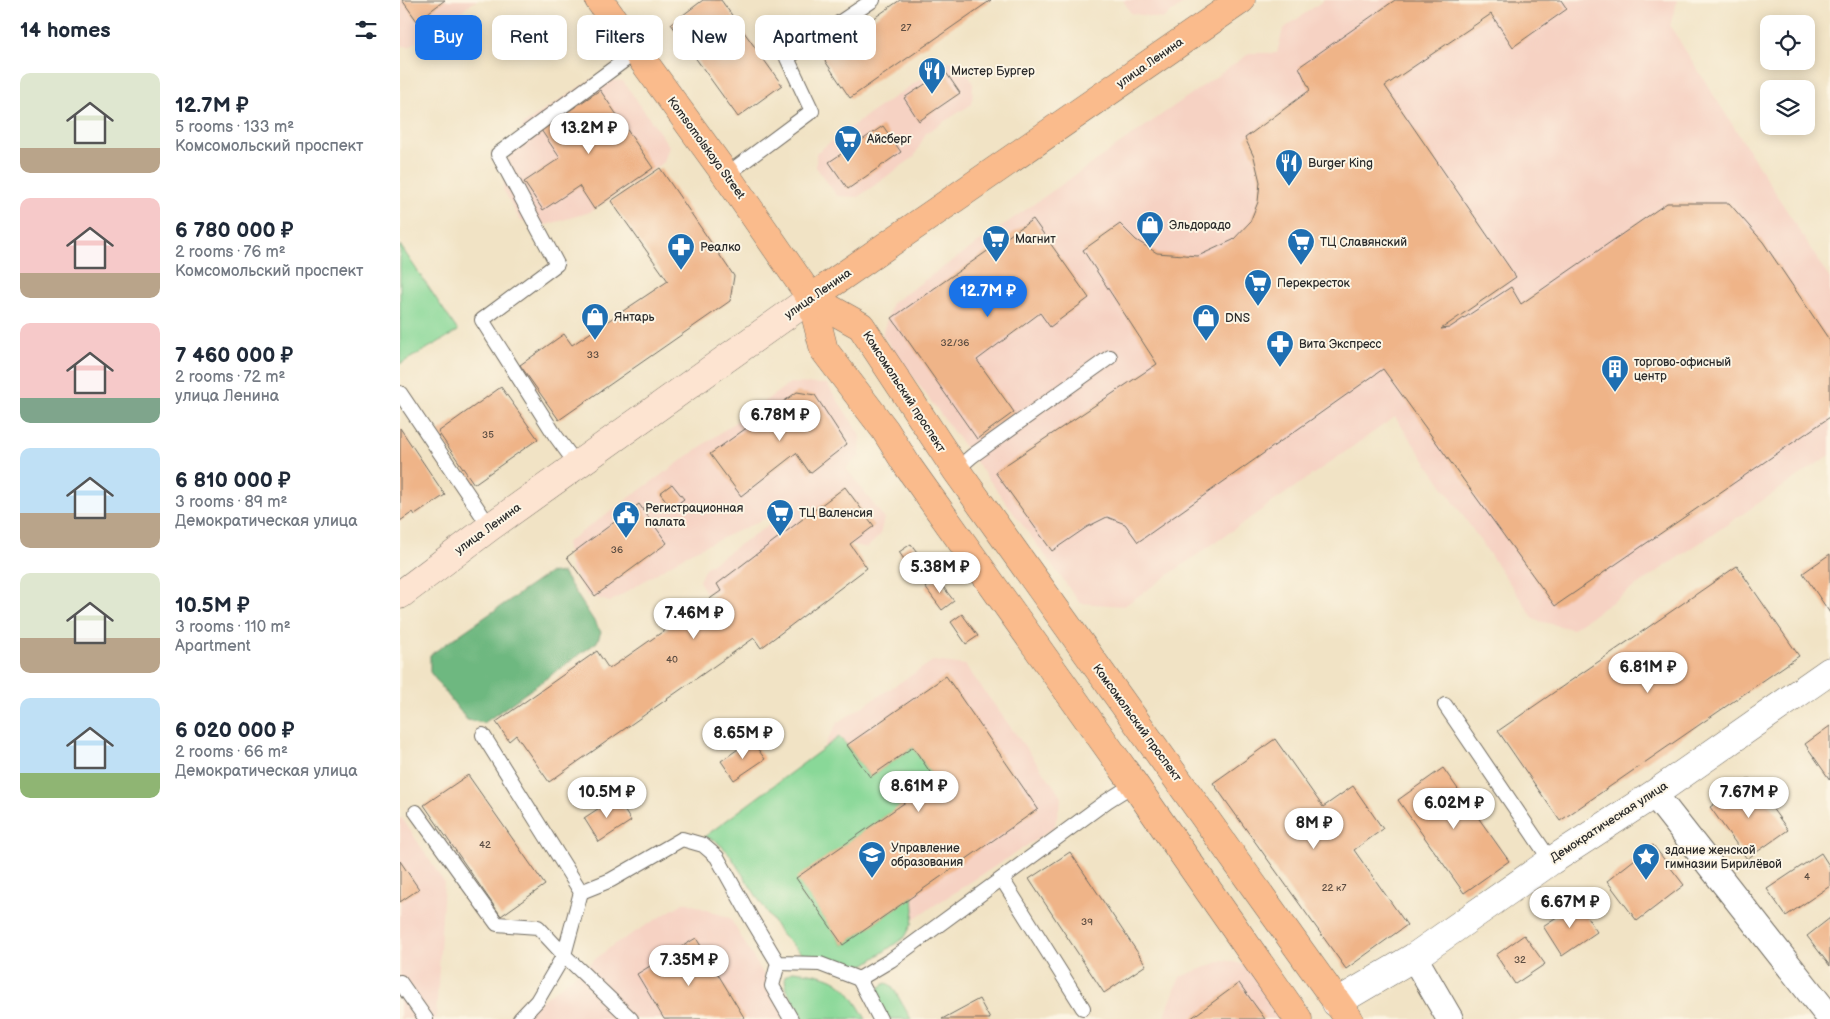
<!DOCTYPE html>
<html lang="en">
<head>
<meta charset="utf-8">
<style>
  :root { --surface:#fff; --page:#f2f2f3; --text:#1f2937; --muted:#747a83; --accent:#1a73e8 }
  body { margin:0; font-family:"Balsamiq Sans",sans-serif; background:var(--page); color:var(--text); height:100vh; display:flex; flex-direction:column; font-size:19px; white-space:nowrap }
  * { box-sizing:border-box; margin:0 }
  p { font-size:16px; color:var(--muted) }
  .icon { flex:none; width:28px; height:28px; fill:none; stroke:currentColor; stroke-width:2; stroke-linecap:round; stroke-linejoin:round }
  .map { position:relative; flex:1; overflow:hidden }
  .side { display:flex; flex-direction:column; background:var(--surface); width:400px }
  .side>* { flex:none }
  .hud { position:absolute; left:15px; top:15px; width:475px; height:45px; display:flex; gap:10px }
  .tools { position:absolute; left:1360px; top:15px; display:grid; gap:10px }
  .tools a { display:grid; place-items:center; width:55px; height:55px; border-radius:10px; background:var(--surface); box-shadow:0 2px 12px #0003; font-size:25px }
  .price { position:absolute; translate:-50% -42px; padding:0 11px; border-radius:18px; background:#fff; color:#222; font-size:16px; line-height:32px; filter:drop-shadow(0 1px 2px #0008) }
  .price::after { content:''; position:absolute; left:50%; top:30px; width:15px; height:11px; margin-left:-8px; background:inherit; clip-path:polygon(0 0,100% 0,50% 100%) }
  .price.current { background:var(--accent); color:#fff }
  ul { padding:0; list-style:none }
  li { display:flex; align-items:center; gap:15px; height:125px; padding:0 20px }
  li span { display:grid; place-items:center; flex:none; width:140px; height:100px; border-radius:10px; color:#555 }
  li>.icon { margin-inline-start:auto }
  span .icon { width:60px; height:60px; fill:#fffc; stroke-width:1 }
  li b { font-size:21px }
  h2 { display:flex; justify-content:space-between; align-items:center; height:60px; padding:0 20px; font-size:21px }
  .tag { padding:0 18px; border-radius:10px; background:var(--surface); box-shadow:0 2px 12px #0003; font-size:18px; line-height:45px }
  .tag.current { background:var(--accent); color:#fff }
  main { display:flex; flex:1; min-height:0 }
  .map>svg:first-child { display:block }
</style>
</head>
<body>
<main>
<section class="side">
<h2>14 homes<svg class="icon" aria-label="filters" viewBox="0 0 24 24"><path d="M4 7h16M4 17h16"/><circle cx="9" cy="7" r="2"/><circle cx="15" cy="17" r="2"/></svg></h2>
<ul>
<li><span style="background:linear-gradient(#dfe7d0 75%,#b9a48a 0)"><svg class="icon" aria-label="home" viewBox="0 0 24 24"><path d="M3 11l9-7 9 7M6 9v11h12V9"/></svg></span><div><b>12.7M ₽</b><p>5 rooms · 133 m²</p><p>Комсомольский проспект</p></div></li>
<li><span style="background:linear-gradient(#f6c9c9 75%,#b9a48a 0)"><svg class="icon" aria-label="home" viewBox="0 0 24 24"><path d="M3 11l9-7 9 7M6 9v11h12V9"/></svg></span><div><b>6 780 000 ₽</b><p>2 rooms · 76 m²</p><p>Комсомольский проспект</p></div></li>
<li><span style="background:linear-gradient(#f6c9c9 75%,#7fa58c 0)"><svg class="icon" aria-label="home" viewBox="0 0 24 24"><path d="M3 11l9-7 9 7M6 9v11h12V9"/></svg></span><div><b>7 460 000 ₽</b><p>2 rooms · 72 m²</p><p>улица Ленина</p></div></li>
<li><span style="background:linear-gradient(#bfe0f5 65%,#b9a48a 0)"><svg class="icon" aria-label="home" viewBox="0 0 24 24"><path d="M3 11l9-7 9 7M6 9v11h12V9"/></svg></span><div><b>6 810 000 ₽</b><p>3 rooms · 89 m²</p><p>Демократическая улица</p></div></li>
<li><span style="background:linear-gradient(#dfe7d0 65%,#b9a48a 0)"><svg class="icon" aria-label="home" viewBox="0 0 24 24"><path d="M3 11l9-7 9 7M6 9v11h12V9"/></svg></span><div><b>10.5M ₽</b><p>3 rooms · 110 m²</p><p>Apartment</p></div></li>
<li><span style="background:linear-gradient(#bfe0f5 75%,#8fb573 0)"><svg class="icon" aria-label="home" viewBox="0 0 24 24"><path d="M3 11l9-7 9 7M6 9v11h12V9"/></svg></span><div><b>6 020 000 ₽</b><p>2 rooms · 66 m²</p><p>Демократическая улица</p></div></li>
</ul>
</section>
<div class="map">
<svg width="1430" height="1019" viewBox="0 0 1430 1019">
  <rect width="100%" height="100%" fill="#fcf5e5"/>
  <filter id="ink" filterUnits="userSpaceOnUse"><feTurbulence type="fractalNoise" baseFrequency=".02" numOctaves="2"/><feDisplacementMap in="SourceGraphic" scale="10" xChannelSelector="R" yChannelSelector="G"/><feConvolveMatrix kernelMatrix="1 2 1 2 8 2 1 2 1" color-interpolation-filters="sRGB"/></filter>
  <filter id="wash" filterUnits="userSpaceOnUse"><feTurbulence type="fractalNoise" baseFrequency=".0096" numOctaves="4" result="noise"/><feDisplacementMap in="SourceGraphic" scale="20" xChannelSelector="R" yChannelSelector="G"/><feGaussianBlur stdDeviation="1.12" result="paint"/><feColorMatrix in="noise" values="0 0 0 0 0 0 0 0 0 0 0 0 0 0 0 0 0 1.4 0 .05"/><feComposite in="paint" operator="in"/></filter>
  <g filter="url(#wash)">
    <rect width="100%" height="100%" fill="#f1e3c5"/>
    <g fill="#f6d2c3">
      <polygon points="0,0 77,0 9,47 0,45"/>
      <polygon points="723,0 789,0 762,19 731,13"/>
      <polygon points="924,0 1277,0 1270,26 1430,279 1430,455 1172,629 1135,620 995,417 724,606 680,603 482,335 492,303 850,53 877,53 883,29"/>
      <polygon points="547,61 562,64 573,83 572,104 526,133 514,157 458,197 437,196 416,167 416,153 459,121"/>
      <polygon points="192,79 223,81 269,146 264,162 190,212 146,225 120,220 103,189 105,167 124,124"/>
      <polygon points="390,383 427,384 461,436 460,456 446,468 484,518 480,535 467,548 450,544 436,524 321,591 306,593 299,581 305,568 404,501 291,552 210,602 187,595 171,569 166,543"/>
      <polygon points="533,661 565,665 662,797 654,828 439,967 379,854 422,750 437,723"/>
      <polygon points="2,818 44,882 36,1019 0,1019 0,819"/>
      <polygon points="285,902 330,918 390,1019 118,1019 212,946"/>
      <polygon points="824,960 851,966 883,1019 765,1019 764,1017 780,977"/>
    </g>
    <g fill="#89d898" stroke="#5a8262">
      <polygon points="0,245 58,331 0,364"/>
      <polygon points="439,737 447,745 470,777 513,747 536,781 397,878 443,945 513,896 514,910 512,924 505,937 466,964 450,966 429,963 401,953 381,934 328,852 315,840 304,837"/>
      <path d="M393,971c44,5 50,9 73,48h-62l-18,-30 -1,-13z"/>
      <polygon points="486,983 492,986 511,1019 488,1019 475,995 479,988"/>
    </g>
    <polygon fill="#6eb880" stroke="#4c7256" points="149,573 163,573 201,632 197,642 84,723 67,720 30,672 30,655"/>
    <g id="blocks">
      <g fill="#efb488">
        <polygon points="2,0 45,0 17,21"/>
        <polygon points="303,0 321,0 382,85 338,117 271,24"/>
        <polygon points="500,0 591,0 450,98 421,55"/>
        <polygon points="995,0 1161,0 1167,9 1113,47 1091,14 985,86 1116,277 1041,329 1049,328 1111,287 1121,304 1267,203 1329,203 1363,242 1430,341 1430,417 1155,606 983,369 738,542 725,524 707,517 687,527 652,551 595,472 757,364 683,250 720,224 736,240 757,253 798,256 833,240 850,222 858,202 860,182 854,157 845,138 910,90 899,67"/>
        <polygon points="545,71 560,93 519,121 504,98"/>
        <polygon points="200,90 253,168 194,209 179,186 143,210 124,182 160,158 141,130"/>
        <polygon points="483,126 501,152 448,189 429,162"/>
        <polygon points="260,168 334,276 330,301 159,420 120,365 164,334 172,345 268,281 211,201"/>
        <polygon points="633,219 689,298 650,327 640,313 577,360 614,412 577,439 492,318"/>
        <polygon points="101,387 138,439 74,484 38,432"/>
        <polygon points="397,392 415,395 447,444 410,473 396,453 341,496 310,454"/>
        <polygon points="0,428 45,495 15,515 13,512 0,521"/>
        <polygon points="272,484 284,499 272,508 260,493"/>
        <polygon points="445,487 474,526 450,544 467,568 361,648 354,638 149,782 116,735 109,741 96,722 197,651 209,669 321,591 317,584"/>
        <polygon points="239,504 267,543 195,596 167,557"/>
        <polygon points="511,544 527,566 515,575 499,552"/>
        <polygon points="1430,554 1430,613 1403,573"/>
        <polygon points="1337,566 1399,656 1160,821 1098,731"/>
        <polygon points="537,579 554,601 542,610 525,587"/>
        <polygon points="562,614 578,636 566,644 551,622"/>
        <polygon points="546,676 638,809 443,945 396,878 536,781 513,747 470,777 447,745"/>
        <polygon points="1430,726 1430,780 1405,744"/>
        <polygon points="875,739 923,807 953,786 983,829 954,850 1007,925 946,969 813,783"/>
        <polygon points="351,740 365,759 334,780 321,761"/>
        <polygon points="1043,768 1109,861 1064,893 998,800"/>
        <polygon points="68,775 145,885 101,916 24,805"/>
        <polygon points="1350,778 1388,830 1347,859 1310,807"/>
        <polygon points="216,797 231,821 199,842 184,818"/>
        <polygon points="1253,845 1284,885 1237,921 1207,881"/>
        <polygon points="670,852 746,965 704,993 629,879"/>
        <polygon points="1421,853 1430,867 1430,886 1386,916 1367,889"/>
        <polygon points="0,861 19,889 0,902"/>
        <polygon points="1178,903 1197,932 1162,956 1143,926"/>
        <polygon points="1430,918 1430,966 1407,936"/>
        <polygon points="1124,935 1145,964 1115,984 1096,955"/>
        <polygon points="296,938 345,1019 264,1019 237,974"/>
        <polygon points="839,983 865,1019 790,1019"/>
        <polygon points="579,999 590,1019 542,1019"/>
      </g>
    </g>
  </g>
  <g filter="url(#ink)">
    <use href="#blocks" fill-opacity="0" stroke="#706b61" stroke-width="1"/>
    <g fill="none" stroke-linecap="round" stroke-linejoin="round">
      <defs>
        <g id="service">
          <polyline points="326,175 412,111 387,58 473,0"/>
          <polyline points="0,393 90,527"/>
          <polyline points="177,465 155,435 82,320 157,264 98,154 237,51"/>
          <polyline points="556,470 572,456 710,357"/>
          <polyline points="1045,705 1151,861"/>
          <polyline points="16,812 97,924 138,927 164,955 181,892 83,735"/>
          <polyline points="602,879 683,1008"/>
          <polyline points="181,892 211,880 282,839 303,845 317,857 351,918 378,963 420,964 459,979 491,960 707,801 734,784"/>
          <polyline points="378,963 372,986 391,1019"/>
          <polyline points="459,979 480,1019"/>
          <polyline points="0,982 26,1019"/>
          <polyline points="120,1019 137,1001 164,955 231,1019"/>
        </g>
        <g id="minor">
          <polyline points="1254,794 1430,1018"/>
          <polyline points="1014,957 1050,1019"/>
        </g>
        <polyline id="tertiary" points="936,1003 1014,957 1151,861 1254,794 1430,671"/>
        <polyline id="secondary" points="0,595 90,527 411,298"/>
        <g id="primary">
          <polyline points="199,0 326,175 411,298 424,350 485,430 507,465 734,784 898,1019"/>
          <polyline points="411,298 461,326 556,470 949,1019"/>
          <polyline points="411,298 841,0"/>
        </g>
      </defs>
      <use href="#service" stroke="#706b61" stroke-width="16"/>
      <use href="#minor" stroke="#706b61" stroke-width="28"/>
      <use href="#tertiary" stroke="#706b61" stroke-width="29"/>
      <use href="#secondary" stroke="#706b61" stroke-width="29"/>
      <use href="#primary" stroke="#706b61" stroke-width="29"/>
      <use href="#service" stroke="#fff" stroke-width="14"/>
      <use href="#minor" stroke="#fff" stroke-width="26"/>
      <use href="#tertiary" stroke="#fff" stroke-width="28"/>
      <use href="#secondary" stroke="#fde4d1" stroke-width="28"/>
      <use href="#primary" stroke="#fabb8c" stroke-width="28"/>
    </g>
  </g>
  <defs>
    <symbol id="restaurant-pin" viewBox="-11 -11 22 30"><path d="M0 17L-7.5 6A9.5 9.5 0 1 1 7.5 6Z" fill="#1f6fb2" stroke="#fcf5e5"/><path d="M-5-6h1v4h1v-4h1v4h1v-4h1v5L-1.5 .5V6h-2V.5L-5-1ZM5-6V6H3V1.5H1.5Q1.5-4 5-6Z" fill="#fff"/></symbol>
    <symbol id="supermarket-pin" viewBox="-11 -11 22 30"><path d="M0 17L-7.5 6A9.5 9.5 0 1 1 7.5 6Z" fill="#1f6fb2" stroke="#fcf5e5"/><path d="M-6-5.5h2.5l.6 2H6L4.5 2H-2.5L-4.4-4H-6ZM-1.5 3.2a1.3 1.3 0 1 0 .1 0ZM3 3.2a1.3 1.3 0 1 0 .1 0Z" fill="#fff"/></symbol>
    <symbol id="shop-pin" viewBox="-11 -11 22 30"><path d="M0 17L-7.5 6A9.5 9.5 0 1 1 7.5 6Z" fill="#1f6fb2" stroke="#fcf5e5"/><path d="M-5-2.5h2.3a2.7 3.5 0 0 1 5.4 0H5L5.5 6h-11ZM-1.5-2.5h3a1.5 2.3 0 0 0-3 0Z" fill="#fff"/></symbol>
    <symbol id="pharmacy-pin" viewBox="-11 -11 22 30"><path d="M0 17L-7.5 6A9.5 9.5 0 1 1 7.5 6Z" fill="#1f6fb2" stroke="#fcf5e5"/><path d="M-2-6h4v4h4v4h-4v4h-4v-4h-4v-4h4Z" fill="#fff"/></symbol>
    <symbol id="building-pin" viewBox="-11 -11 22 30"><path d="M0 17L-7.5 6A9.5 9.5 0 1 1 7.5 6Z" fill="#1f6fb2" stroke="#fcf5e5"/><path d="M-4-6H4V6H1V3H-1V6H-4ZM-2.5-4.3h1.7v1.8h-1.7ZM.8-4.3h1.7v1.8H.8ZM-2.5-1h1.7V.8h-1.7ZM.8-1h1.7V.8H.8Z" fill="#fff"/></symbol>
    <symbol id="civic-pin" viewBox="-11 -11 22 30"><path d="M0 17L-7.5 6A9.5 9.5 0 1 1 7.5 6Z" fill="#1f6fb2" stroke="#fcf5e5"/><path d="M-.6-6.5H3V-4.5H.6V-3L4-1V1h2V6H-6V1h2V-1L-.6-3ZM-1.2 2.5V6h2.4V2.5Z" fill="#fff"/></symbol>
    <symbol id="school-pin" viewBox="-11 -11 22 30"><path d="M0 17L-7.5 6A9.5 9.5 0 1 1 7.5 6Z" fill="#1f6fb2" stroke="#fcf5e5"/><path d="M0-5L7-2L0 1L-7-2ZM-4 1L0 2.5L4 1V4Q0 6-4 4Z" fill="#fff"/></symbol>
    <symbol id="sight-pin" viewBox="-11 -11 22 30"><path d="M0 17L-7.5 6A9.5 9.5 0 1 1 7.5 6Z" fill="#1f6fb2" stroke="#fcf5e5"/><path d="M0-6L1.8-2.2L6-1.7L2.9 1.2L3.7 5.4L0 3.3L-3.7 5.4L-2.9 1.2L-6-1.7L-1.8-2.2Z" fill="#fff"/></symbol>
  </defs>
  <g fill-rule="evenodd">
    <use href="#restaurant-pin" x="516" y="55" width="32" height="43"/>
    <use href="#supermarket-pin" x="432" y="123" width="32" height="43"/>
    <use href="#restaurant-pin" x="873" y="147" width="32" height="43"/>
    <use href="#shop-pin" x="734" y="209" width="32" height="43"/>
    <use href="#supermarket-pin" x="580" y="223" width="32" height="43"/>
    <use href="#supermarket-pin" x="885" y="226" width="32" height="43"/>
    <use href="#pharmacy-pin" x="265" y="231" width="32" height="43"/>
    <use href="#supermarket-pin" x="842" y="267" width="32" height="43"/>
    <use href="#shop-pin" x="179" y="301" width="32" height="43"/>
    <use href="#shop-pin" x="790" y="302" width="32" height="43"/>
    <use href="#pharmacy-pin" x="864" y="328" width="32" height="43"/>
    <use href="#building-pin" x="1199" y="353" width="32" height="43"/>
    <use href="#supermarket-pin" x="364" y="497" width="32" height="43"/>
    <use href="#civic-pin" x="210" y="499" width="32" height="43"/>
    <use href="#school-pin" x="456" y="839" width="32" height="43"/>
    <use href="#sight-pin" x="1230" y="841" width="32" height="43"/>
  </g>
  <g text-anchor="middle" dominant-baseline="central" stroke-width="4" stroke-linejoin="round" paint-order="stroke">
    <g font-size="10" fill="#5c4d42">
      <text x="506" y="28">27</text>
      <text x="555" y="343">32/36</text>
      <text x="193" y="355">33</text>
      <text x="88" y="435">35</text>
      <text x="217" y="550">36</text>
      <text x="272" y="660">40</text>
      <text x="85" y="845">42</text>
      <text x="1407" y="877">4</text>
      <text x="934" y="888">22 к7</text>
      <text x="687" y="922">39</text>
      <text x="1120" y="960">32</text>
    </g>
    <g font-size="12" fill="#2b2b2b" stroke="#fcf5e5">
      <text transform="translate(750 63) rotate(-35)">улица Ленина</text>
      <text transform="translate(306 148) rotate(54)">Komsomolskaya Street</text>
      <text transform="translate(418 294) rotate(-35)">улица Ленина</text>
      <text transform="translate(504 392) rotate(57)">Комсомольский проспект</text>
      <text transform="translate(88 529) rotate(-36)">улица Ленина</text>
      <text transform="translate(737 723) rotate(54)">Комсомольский проспект</text>
      <text transform="translate(1209 822) rotate(-33)">Демократическая улица</text>
    </g>
    <g font-size="12" fill="#2b2b2b" stroke="#fcf5e5" text-anchor="start">
      <text x="551" y="71">Мистер Бургер</text>
      <text x="467" y="139">Айсберг</text>
      <text x="908" y="163">Burger King</text>
      <text x="769" y="225">Эльдорадо</text>
      <text x="615" y="239">Магнит</text>
      <text x="920" y="242">ТЦ Славянский</text>
      <text x="300" y="247">Реалко</text>
      <text x="877" y="283">Перекресток</text>
      <text x="214" y="317">Янтарь</text>
      <text x="825" y="318">DNS</text>
      <text x="899" y="344">Вита Экспресс</text>
      <text x="1234" y="362">торгово-офисный<tspan x="1234" dy="14">центр</tspan></text>
      <text x="245" y="508">Регистрационная<tspan x="245" dy="14">палата</tspan></text>
      <text x="399" y="513">ТЦ Валенсия</text>
      <text x="491" y="848">Управление<tspan x="491" dy="14">образования</tspan></text>
      <text x="1265" y="850">здание женской<tspan x="1265" dy="14">гимназии Бирилёвой</tspan></text>
    </g>
  </g>
</svg>
<div class="tools">
<a><svg class="icon" aria-label="locate" viewBox="0 0 24 24"><circle cx="12" cy="12" r="6"/><path d="M12 2v4M12 18v4M2 12h4M18 12h4"/></svg></a>
<a><svg class="icon" aria-label="layers" viewBox="0 0 24 24"><path d="M12 4l9 5-9 5-9-5zM3 14l9 5 9-5"/></svg></a>
</div>
<b class="price" style="left:189px;top:155px">13.2M ₽</b>
<b class="price current" style="left:588px;top:318px">12.7M ₽</b>
<b class="price" style="left:380px;top:442px">6.78M ₽</b>
<b class="price" style="left:540px;top:594px">5.38M ₽</b>
<b class="price" style="left:294px;top:640px">7.46M ₽</b>
<b class="price" style="left:1248px;top:694px">6.81M ₽</b>
<b class="price" style="left:343px;top:760px">8.65M ₽</b>
<b class="price" style="left:519px;top:813px">8.61M ₽</b>
<b class="price" style="left:207px;top:819px">10.5M ₽</b>
<b class="price" style="left:1349px;top:819px">7.67M ₽</b>
<b class="price" style="left:1054px;top:830px">6.02M ₽</b>
<b class="price" style="left:914px;top:850px">8M ₽</b>
<b class="price" style="left:1170px;top:929px">6.67M ₽</b>
<b class="price" style="left:289px;top:987px">7.35M ₽</b>
<div class="hud">
<a class="tag current">Buy</a>
<a class="tag">Rent</a>
<a class="tag">Filters</a>
<a class="tag">New</a>
<a class="tag">Apartment</a>
</div>
</div>
</main>
</body>
</html>
